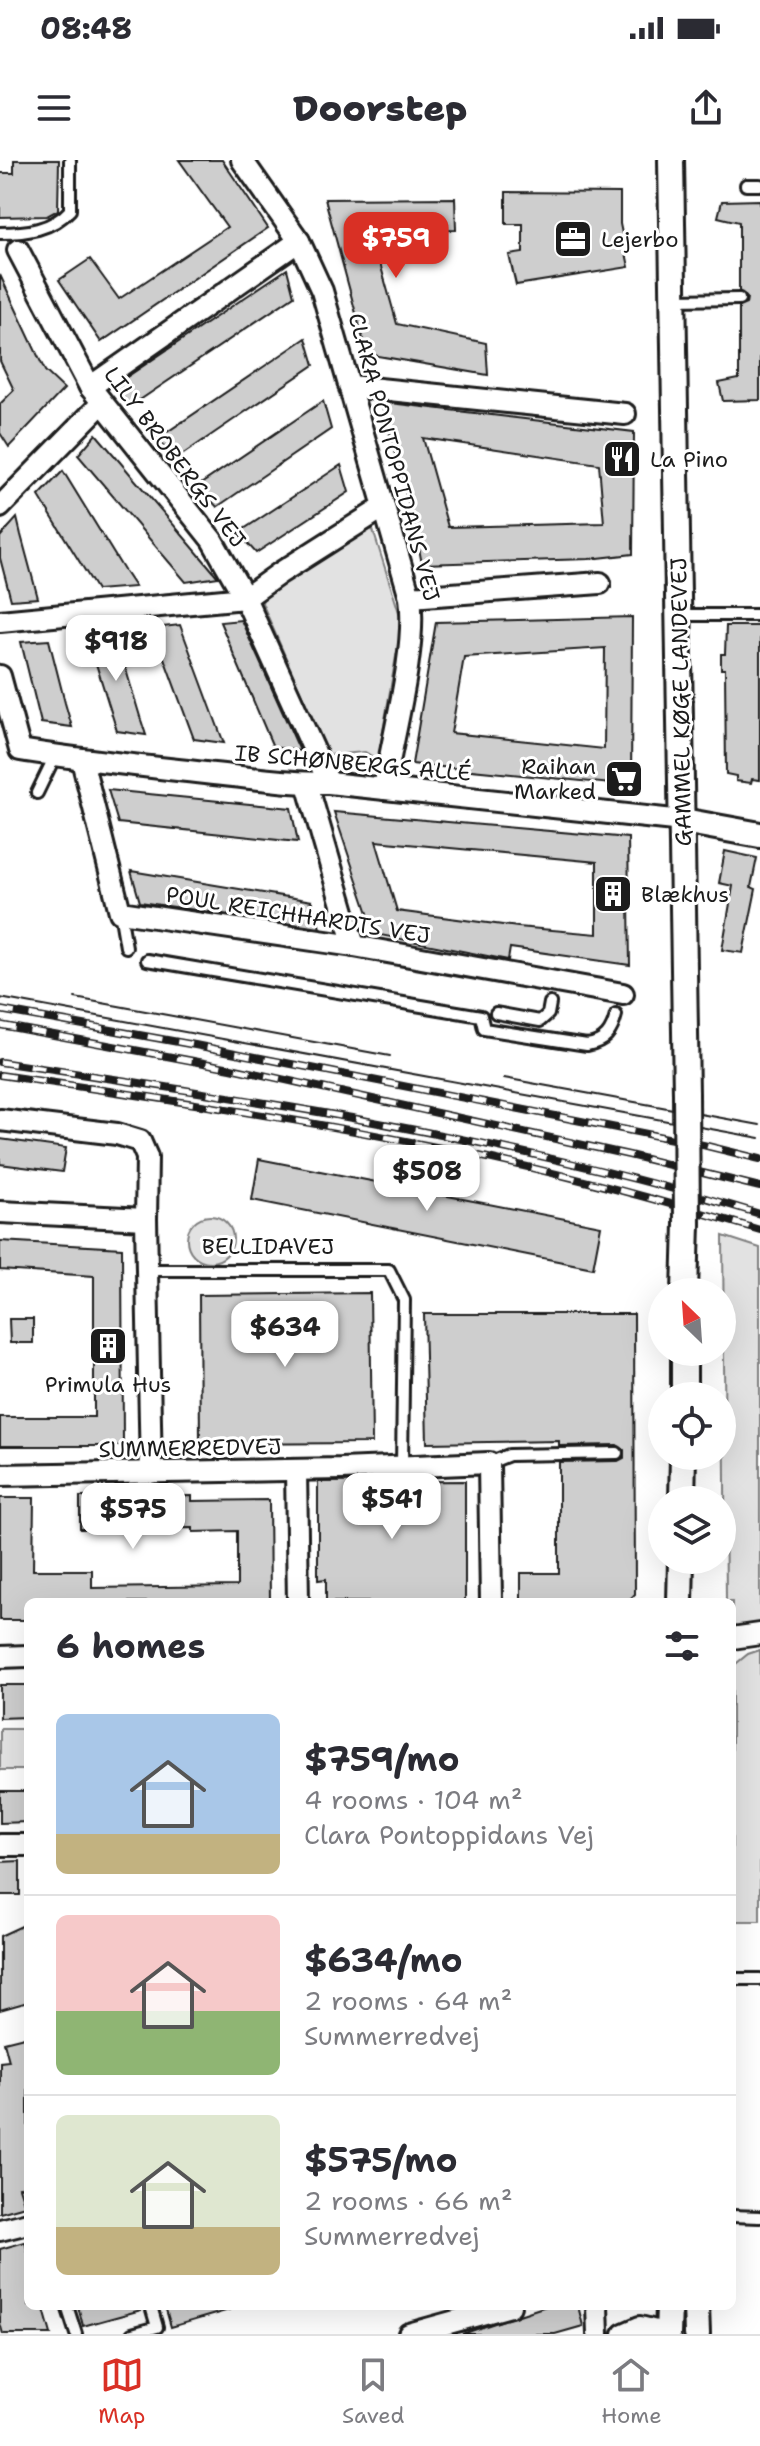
<!DOCTYPE html>
<html lang="en">
<head>
<meta charset="utf-8">
<style>
  :root { --surface:#fff; --page:#f7f7f7; --text:#2b2b33; --muted:#7c7c81; --line:#e1e1e2; --accent:#d93025 }
  body { margin:0; font-family:"Shantell Sans",sans-serif; background:var(--page); color:var(--text); height:100vh; display:flex; flex-direction:column; font-size:30px; white-space:nowrap }
  * { box-sizing:border-box; margin:0 }
  p { font-size:26px; color:var(--muted) }
  .icon { flex:none; width:44px; height:44px; fill:none; stroke:currentColor; stroke-width:2; stroke-linecap:round; stroke-linejoin:round }
  .map { position:relative; flex:1; overflow:hidden }
  .panel { position:absolute; left:24px; top:1438px; width:712px; height:712px; display:flex; flex-direction:column; background:var(--surface); border-radius:12px; box-shadow:0 8px 32px #0002 }
  .panel>* { flex:none }
  .needle { width:52px; rotate:335deg }
  .fabs { position:absolute; left:648px; top:1118px; display:grid; gap:16px }
  .fabs a { display:grid; place-items:center; width:88px; height:88px; border-radius:50%; background:var(--surface); box-shadow:0 8px 32px #0002; font-size:40px }
  .price { position:absolute; translate:-50% -68px; padding:0 18px; border-radius:16px; background:#fff; color:#222; font-size:26px; line-height:52px; filter:drop-shadow(0 2px 4px #0008) }
  .price::after { content:''; position:absolute; left:50%; top:48px; width:24px; height:18px; margin-left:-12px; background:inherit; clip-path:polygon(0 0,100% 0,50% 100%) }
  .price.current { background:var(--accent); color:#fff }
  ul { padding:0; list-style:none }
  li { display:flex; align-items:center; gap:24px; height:200px; padding:0 32px }
  li+li { border-top:2px solid var(--line) }
  li span { display:grid; place-items:center; flex:none; width:224px; height:160px; border-radius:12px; color:#555 }
  li>.icon { margin-inline-start:auto }
  span .icon { width:96px; height:96px; fill:#fffc; stroke-width:1 }
  li b { font-size:34px }
  h2 { display:flex; justify-content:space-between; align-items:center; height:96px; padding:0 32px; font-size:34px }
  .status { display:flex; justify-content:space-between; align-items:center; height:56px; padding:0 40px; background:var(--surface); direction:ltr }
  .status svg { height:22px; fill:currentColor }
  header { display:flex; justify-content:space-between; align-items:center; height:104px; padding:0 32px; background:var(--surface); font-size:36px; font-weight:800 }
  .menu { display:flex; justify-content:space-around; align-items:center; height:112px; border-top:2px solid var(--line); background:var(--surface); font-size:22px; color:var(--muted) }
  .menu a { display:grid; justify-items:center; gap:4px }
  .menu .current { color:var(--accent) }
  .map>svg:first-child { display:block }
</style>
</head>
<body>
<div class="status"><b>08:48</b><svg viewBox="0 0 49 12"><path d="M0 12V9h3v3zM5 12V6h3v6zM10 12V3h3v9zM15 12V0h3v12zM26 1h20v11H26zM47 4h2v5h-2z"/></svg></div>
<header><svg class="icon" aria-label="menu" viewBox="0 0 24 24"><path d="M4 6h16M4 12h16M4 18h16"/></svg>Doorstep<svg class="icon" aria-label="share" viewBox="0 0 24 24"><path d="M12 15V3M7 8l5-5 5 5M5 13v7h14v-7"/></svg></header>
<div class="map">
<svg width="760" height="2174" viewBox="0 0 760 2174">
  <rect width="100%" height="100%" fill="#fff"/>
  <filter id="ink" filterUnits="userSpaceOnUse"><feTurbulence type="fractalNoise" baseFrequency=".0125" numOctaves="2"/><feDisplacementMap in="SourceGraphic" scale="16" xChannelSelector="R" yChannelSelector="G"/><feConvolveMatrix kernelMatrix="1 2 1 2 8 2 1 2 1" color-interpolation-filters="sRGB"/></filter>
  <g filter="url(#ink)">
    <g fill="#e2e2e2" stroke="#7f7f7f" stroke-width="2">
      <polygon points="368,368 373,370 402,462 378,600 365,592 328,595 262,443 264,433"/>
      <circle cx="210" cy="1079" r="23"/>
      <polygon points="723,1076 760,1088 760,1464 732,1468 732,1442 726,1442"/>
      <polygon points="760,1490 760,1761 732,1761 732,1507 748,1494"/>
      <rect x="0" y="1569" width="28" height="41"/>
    </g>
    <g fill="#cecece" stroke="#1c1c1c" stroke-width="2" fill-rule="evenodd">
      <polygon points="14,0 59,0 58,50 47,56 0,57 0,13 14,13"/>
      <polygon points="179,0 222,0 268,68 101,182 59,120 90,99 119,139 227,67"/>
      <polygon points="506,32 620,33 620,64 629,107 516,125 509,95 523,93 523,64 506,64"/>
      <polygon points="455,38 456,70 371,71 397,164 486,183 488,215 367,194 325,39"/>
      <polygon points="760,40 760,240 723,241 719,223 739,219 739,147 746,144 747,138 739,131 739,62 718,57 722,41"/>
      <polygon points="287,109 294,136 131,246 112,227"/>
      <polygon points="0,115 45,211 64,229 9,287 0,273 0,244 14,230 0,201"/>
      <polygon points="306,178 314,205 176,299 157,279"/>
      <polygon points="323,241 331,269 217,347 198,326"/>
      <path d="M381,242l253,30 -1,122 -44,5 -167,5 -7,-36zM423,278l176,26 5,59 -156,4z"/>
      <polygon points="96,274 207,404 218,417 186,422 78,295"/>
      <polygon points="341,305 349,332 256,393 238,373"/>
      <polygon points="63,311 125,412 135,427 97,430 39,336"/>
      <polygon points="17,358 21,375 38,438 11,440 0,398 0,377"/>
      <path d="M632,457l-1,169 -219,-22 24,-142zM605,488l-1,101 -153,-16 13,-76z"/>
      <polygon points="241,460 300,591 273,587 220,462"/>
      <polygon points="180,465 219,570 224,583 194,579 153,468"/>
      <polygon points="726,466 760,466 760,620 752,619 751,623 736,621 736,616 726,614 725,509 721,509 721,494 725,494"/>
      <polygon points="115,473 141,560 146,575 117,571 87,475"/>
      <polygon points="49,480 65,543 72,567 41,563 21,482"/>
      <polygon points="108,630 291,648 298,682 118,663"/>
      <path d="M334,652l294,26 2,127 -120,-17 -2,12 -133,-26zM376,681l221,21v72l-79,-7 -121,-16z"/>
      <polygon points="725,691 757,698 751,727 756,729 743,793 722,790 733,726 719,723"/>
      <polygon points="131,711 312,741 320,768 140,742"/>
      <polygon points="0,979 66,988 62,1012 0,1004"/>
      <polygon points="259,999 601,1066 593,1108 252,1040"/>
      <polygon points="0,1081 122,1088 123,1286 0,1286 0,1257 94,1257 94,1116 0,1110"/>
      <polygon points="370,1133 372,1283 200,1284 199,1135"/>
      <polygon points="424,1154 634,1154 635,1434 627,1442 521,1442 521,1413 559,1413 559,1302 618,1301 624,1298 624,1290 617,1285 559,1286 559,1281 427,1283"/>
      <polygon points="9,1159 33,1159 33,1183 10,1183"/>
      <polygon points="465,1321 465,1442 326,1442 326,1419 318,1420 318,1322"/>
      <polygon points="192,1336 192,1341 269,1340 270,1442 28,1442 28,1460 0,1460 0,1338 34,1338 33,1410 92,1410 92,1428 237,1426 237,1371 193,1372 193,1368 80,1369 80,1337"/>
      <polygon points="0,1525 28,1525 28,1557 0,1558"/>
      <polygon points="0,1631 28,1631 28,1662 0,1663"/>
      <polygon points="20,1701 20,1735 0,1735 0,1702"/>
      <polygon points="28,1763 28,1842 0,1850 0,1776"/>
      <polygon points="28,1876 28,2026 19,2027 25,2046 0,2053 0,1902 9,1901 4,1882"/>
      <polygon points="25,2082 28,2093 28,2146 43,2146 51,2174 3,2174 0,2163 0,2089"/>
      <polygon points="78,2146 140,2146 141,2150 83,2166"/>
      <polygon points="165,2146 229,2146 229,2150 171,2167"/>
      <polygon points="546,2146 578,2146 583,2166 555,2174 462,2174"/>
    </g>
    <g fill="none" stroke-linecap="round" stroke-linejoin="round">
      <defs>
        <g id="service">
          <polyline points="746,25 760,25"/>
          <path d="M0,73c26,0 52,-3 70,-23v-50"/>
          <polyline points="674,140 739,139"/>
          <polyline points="679,455 760,455"/>
          <polyline points="37,633 55,596"/>
          <polyline points="120,752 126,787"/>
          <path d="M147,800l334,56 3,13 103,16c18,-3 25,-13 29,-30"/>
          <polyline points="496,853 540,861 548,854 550,843"/>
          <polyline points="147,1110 389,1110 404,1140 402,1307"/>
          <polyline points="489,1303 509,1295 617,1293"/>
          <polyline points="732,1819 760,1819"/>
          <polyline points="732,2056 760,2057"/>
          <polyline points="67,2146 76,2174"/>
          <polyline points="132,2174 157,2167 151,2146"/>
        </g>
        <g id="minor">
          <path d="M242,0l57,81 23,50 88,306c7,53 -17,137 -26,192"/>
          <polyline points="18,90 90,227 212,380 245,438 329,623"/>
          <polyline points="350,226 625,254"/>
          <polyline points="90,227 299,81"/>
          <polyline points="0,347 101,244"/>
          <polyline points="410,437 600,423"/>
          <polyline points="0,461 245,438 280,413 384,347"/>
          <path d="M0,516l20,74c61,10 123,16 185,23 41,4 83,11 124,10l354,38"/>
          <polyline points="82,600 120,752 354,786 623,834"/>
          <polyline points="307,624 354,786"/>
          <polyline points="0,960 117,974 140,981 147,997 146,1059 151,1313"/>
          <polyline points="0,1052 146,1059"/>
          <polyline points="296,1310 298,1442"/>
          <polyline points="0,1315 341,1309 489,1303 491,1442"/>
          <polyline points="732,1478 760,1474"/>
          <polyline points="0,1497 28,1496"/>
          <polyline points="0,1685 28,1685"/>
          <polyline points="0,2070 28,2063"/>
          <polyline points="597,2146 598,2174"/>
          <polyline points="409,2174 510,2146"/>
          <polyline points="624,2174 640,2167 668,2174"/>
        </g>
        <g id="tertiary">
          <polyline points="671,0 686,934"/>
          <polyline points="683,661 760,675"/>
          <polyline points="685,1132 687,1064"/>
          <polyline points="684,1236 684,1192"/>
          <polyline points="682,1340 683,1296"/>
          <polyline points="680,1442 681,1400"/>
          <polyline points="696,2146 697,2174"/>
          <polyline points="668,2174 669,2146"/>
        </g>
      </defs>
      <use href="#service" stroke="#1c1c1c" stroke-width="16"/>
      <use href="#minor" stroke="#1c1c1c" stroke-width="26"/>
      <use href="#tertiary" stroke="#1c1c1c" stroke-width="30"/>
      <use href="#service" stroke="#fff" stroke-width="10"/>
      <use href="#minor" stroke="#fff" stroke-width="20"/>
      <use href="#tertiary" stroke="#fff" stroke-width="24"/>
      <g stroke="#1c1c1c" stroke-width="2">
        <polyline points="0,838 760,978"/>
        <polyline points="75,838 390,896"/>
        <polyline points="504,918 760,965"/>
      </g>
      <defs>
        <g id="rail">
          <polyline points="0,850 195,885 703,985 760,999"/>
          <polyline points="0,865 231,908 629,995 760,1027"/>
          <path d="M0,902c256,38 512,76 760,152"/>
          <path d="M0,915c152,22 304,44 455,76 103,21 204,49 305,79"/>
        </g>
      </defs>
      <use href="#rail" stroke="#1c1c1c" stroke-width="8"/>
      <use href="#rail" stroke="#fff" stroke-width="5" stroke-dasharray="15" stroke-linecap="butt"/>
      <defs>
        <polyline id="tertiary-bridge" points="686,934 687,1064"/>
      </defs>
      <use href="#tertiary-bridge" stroke="#1c1c1c" stroke-width="30" stroke-linecap="butt"/>
      <use href="#tertiary-bridge" stroke="#fff" stroke-width="24"/>
    </g>
  </g>
  <defs>
    <symbol id="office-square" viewBox="-11 -11 22 22"><rect x="-9" y="-9" width="18" height="18" rx="4" fill="#1c1c1c" stroke="#fff"/><path d="M-6-3h4V-5.5h4V-3h4V5H-6ZM-1-4.5V-3h2v-1.5ZM-6 0V1H6V0Z" fill="#fff"/></symbol>
    <symbol id="restaurant-square" viewBox="-11 -11 22 22"><rect x="-9" y="-9" width="18" height="18" rx="4" fill="#1c1c1c" stroke="#fff"/><path d="M-5-6h1v4h1v-4h1v4h1v-4h1v5L-1.5 .5V6h-2V.5L-5-1ZM5-6V6H3V1.5H1.5Q1.5-4 5-6Z" fill="#fff"/></symbol>
    <symbol id="supermarket-square" viewBox="-11 -11 22 22"><rect x="-9" y="-9" width="18" height="18" rx="4" fill="#1c1c1c" stroke="#fff"/><path d="M-6-5.5h2.5l.6 2H6L4.5 2H-2.5L-4.4-4H-6ZM-1.5 3.2a1.3 1.3 0 1 0 .1 0ZM3 3.2a1.3 1.3 0 1 0 .1 0Z" fill="#fff"/></symbol>
    <symbol id="building-square" viewBox="-11 -11 22 22"><rect x="-9" y="-9" width="18" height="18" rx="4" fill="#1c1c1c" stroke="#fff"/><path d="M-4-6H4V6H1V3H-1V6H-4ZM-2.5-4.3h1.7v1.8h-1.7ZM.8-4.3h1.7v1.8H.8ZM-2.5-1h1.7V.8h-1.7ZM.8-1h1.7V.8H.8Z" fill="#fff"/></symbol>
  </defs>
  <g fill-rule="evenodd">
    <use href="#office-square" x="551" y="57" width="44" height="44"/>
    <use href="#restaurant-square" x="600" y="277" width="44" height="44"/>
    <use href="#supermarket-square" x="602" y="597" width="44" height="44"/>
    <use href="#building-square" x="591" y="712" width="44" height="44"/>
    <use href="#building-square" x="86" y="1164" width="44" height="44"/>
  </g>
  <g text-anchor="middle" dominant-baseline="central" stroke-width="6" stroke-linejoin="round" paint-order="stroke">
    <g font-size="22" fill="#1c1c1c" stroke="#fff" text-anchor="start">
      <text x="601" y="79">Lejerbo</text>
      <text x="650" y="299">La Pino</text>
      <text x="596" y="606" text-anchor="end">Raihan<tspan x="596" dy="25">Marked</tspan></text>
      <text x="641" y="734">Blækhus</text>
      <text x="108" y="1224" text-anchor="middle">Primula Hus</text>
    </g>
    <g font-size="22" fill="#1c1c1c" stroke="#fff">
      <text transform="translate(175 297) rotate(53)">LILY BROBERGS VEJ</text>
      <text transform="translate(394 297) rotate(75)">CLARA PONTOPPIDANS VEJ</text>
      <text transform="translate(681 542) rotate(-91)">GAMMEL KØGE LANDEVEJ</text>
      <text transform="translate(353 603) rotate(5)">IB SCHØNBERGS ALLÉ</text>
      <text transform="translate(298 755) rotate(9)">POUL REICHHARDTS VEJ</text>
      <text x="268" y="1086">BELLIDAVEJ</text>
      <text transform="translate(190 1288) rotate(-1)">SUMMERREDVEJ</text>
    </g>
  </g>
</svg>
<div class="fabs">
<a><svg class="needle" viewBox="-14 -14 28 28"><path d="M0-13l5 13h-10z" fill="#e53935"/><path d="M0 13l5-13h-10z" fill="#7c7c81"/></svg></a>
<a><svg class="icon" aria-label="locate" viewBox="0 0 24 24"><circle cx="12" cy="12" r="6"/><path d="M12 2v4M12 18v4M2 12h4M18 12h4"/></svg></a>
<a><svg class="icon" aria-label="layers" viewBox="0 0 24 24"><path d="M12 4l9 5-9 5-9-5zM3 14l9 5 9-5"/></svg></a>
</div>
<b class="price current" style="left:396px;top:120px">$759</b>
<b class="price" style="left:116px;top:523px">$918</b>
<b class="price" style="left:427px;top:1053px">$508</b>
<b class="price" style="left:285px;top:1209px">$634</b>
<b class="price" style="left:392px;top:1381px">$541</b>
<b class="price" style="left:133px;top:1391px">$575</b>
<section class="panel">
<h2>6 homes<svg class="icon" aria-label="filters" viewBox="0 0 24 24"><path d="M4 7h16M4 17h16"/><circle cx="9" cy="7" r="2"/><circle cx="15" cy="17" r="2"/></svg></h2>
<ul>
<li><span style="background:linear-gradient(#a9c7e8 75%,#c2b280 0)"><svg class="icon" aria-label="home" viewBox="0 0 24 24"><path d="M3 11l9-7 9 7M6 9v11h12V9"/></svg></span><div><b>$759/mo</b><p>4 rooms · 104 m²</p><p>Clara Pontoppidans Vej</p></div></li>
<li><span style="background:linear-gradient(#f6c9c9 60%,#8fb573 0)"><svg class="icon" aria-label="home" viewBox="0 0 24 24"><path d="M3 11l9-7 9 7M6 9v11h12V9"/></svg></span><div><b>$634/mo</b><p>2 rooms · 64 m²</p><p>Summerredvej</p></div></li>
<li><span style="background:linear-gradient(#dfe7d0 70%,#c2b280 0)"><svg class="icon" aria-label="home" viewBox="0 0 24 24"><path d="M3 11l9-7 9 7M6 9v11h12V9"/></svg></span><div><b>$575/mo</b><p>2 rooms · 66 m²</p><p>Summerredvej</p></div></li>
</ul>
</section>
</div>
<nav class="menu">
<a class="current"><svg class="icon" aria-label="map" viewBox="0 0 24 24"><path d="M3 6l6-2 6 2 6-2v14l-6 2-6-2-6 2zM9 4v14M15 6v14"/></svg>Map</a>
<a><svg class="icon" aria-label="saved" viewBox="0 0 24 24"><path d="M7 4h10v16l-5-4-5 4z"/></svg>Saved</a>
<a><svg class="icon" aria-label="home" viewBox="0 0 24 24"><path d="M3 11l9-7 9 7M6 9v11h12V9"/></svg>Home</a>
</nav>
</body>
</html>
